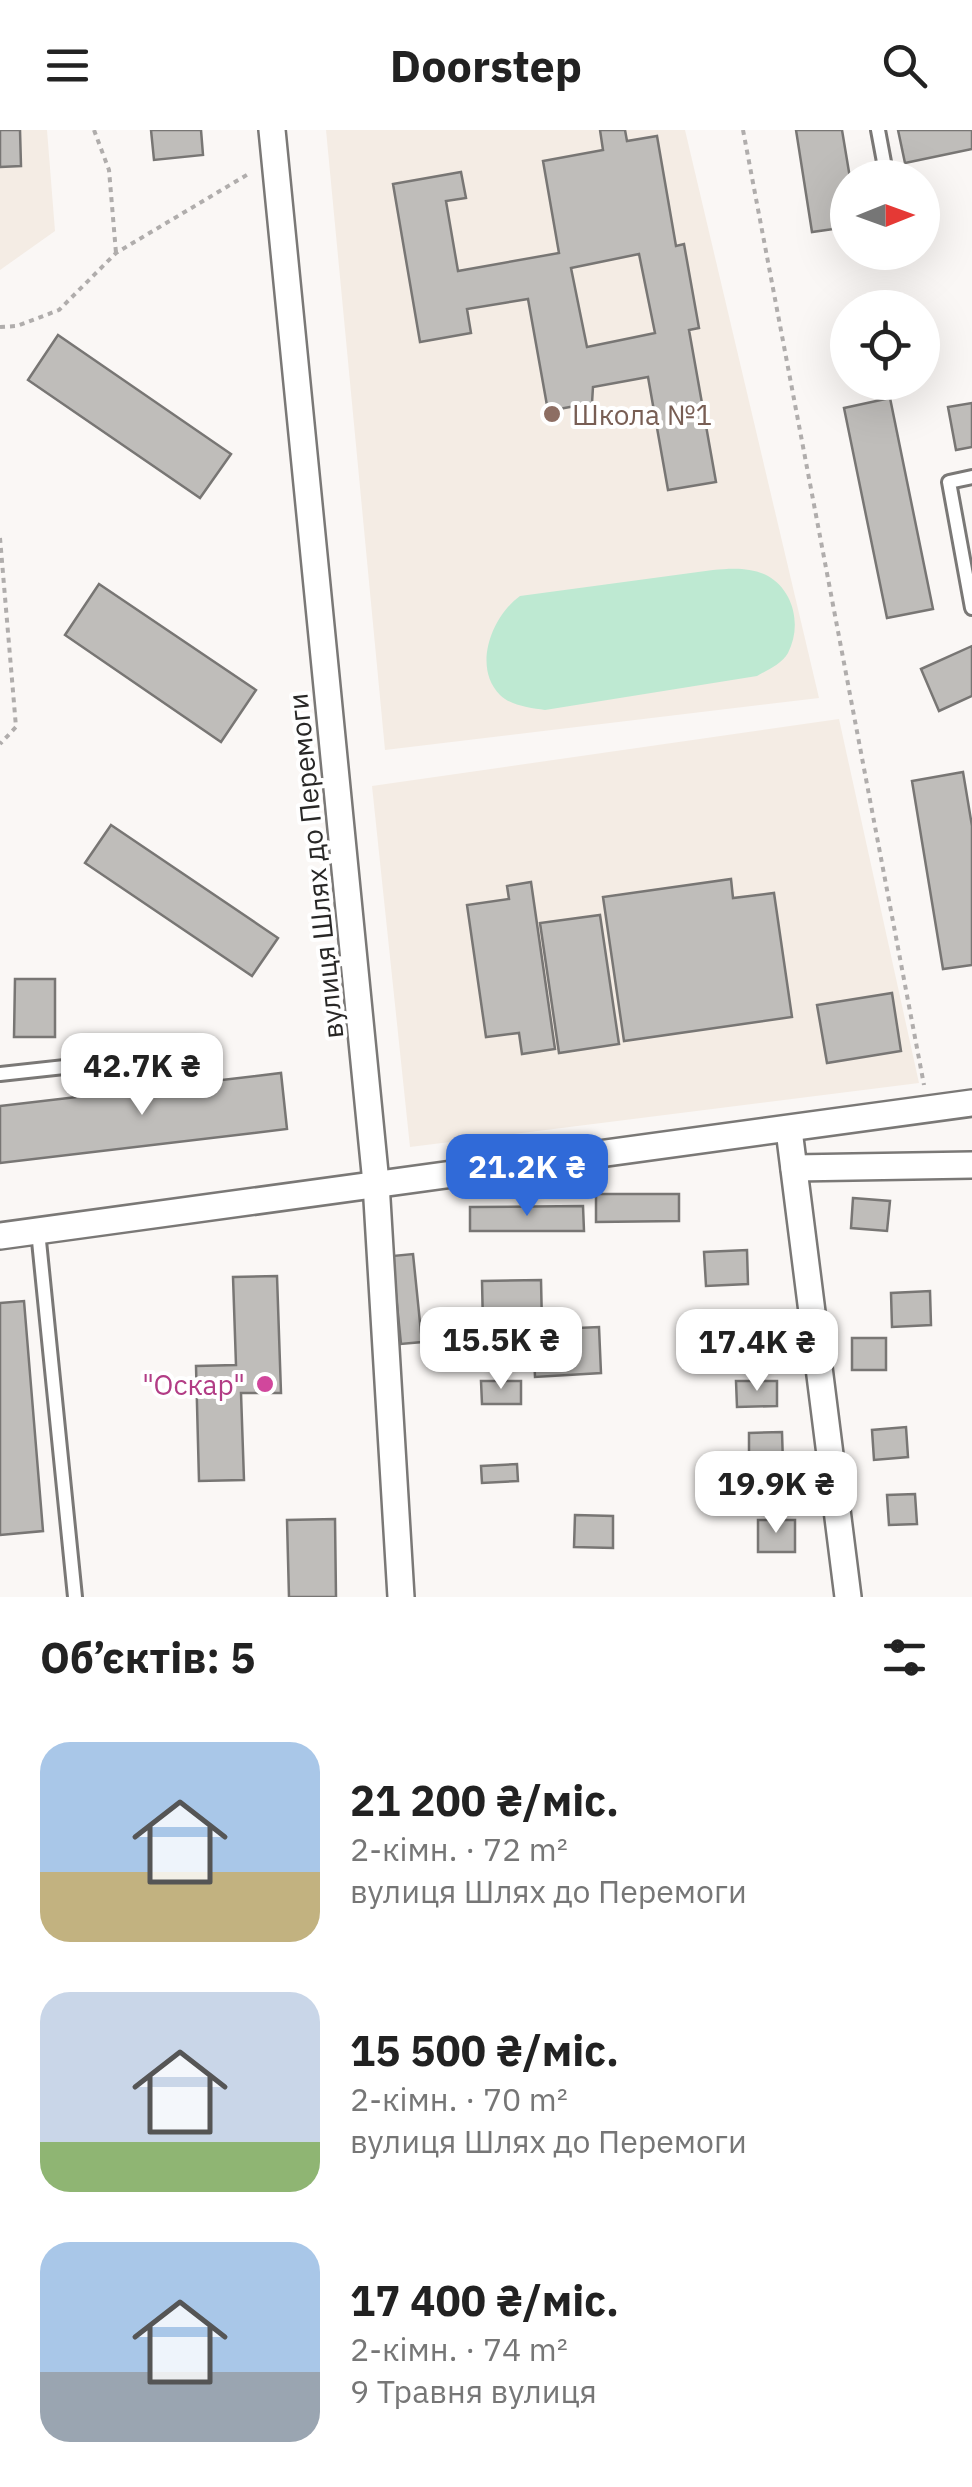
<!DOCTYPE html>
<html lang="uk">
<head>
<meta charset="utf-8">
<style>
  :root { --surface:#fff; --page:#f2f2f2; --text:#222; --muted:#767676; --accent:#306ad8 }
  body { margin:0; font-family:"IBM Plex Sans",sans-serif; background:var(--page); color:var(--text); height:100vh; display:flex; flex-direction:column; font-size:38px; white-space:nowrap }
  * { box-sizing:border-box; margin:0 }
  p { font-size:32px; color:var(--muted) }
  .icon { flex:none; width:55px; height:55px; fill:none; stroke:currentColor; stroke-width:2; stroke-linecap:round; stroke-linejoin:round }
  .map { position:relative; height:1467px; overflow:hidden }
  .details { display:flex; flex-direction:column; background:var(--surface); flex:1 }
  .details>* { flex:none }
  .needle { width:65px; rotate:89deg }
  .controls { position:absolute; left:830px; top:30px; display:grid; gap:20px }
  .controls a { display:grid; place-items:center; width:110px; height:110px; border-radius:50%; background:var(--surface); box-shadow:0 10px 40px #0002; font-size:50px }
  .price { position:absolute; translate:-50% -85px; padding:0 22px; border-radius:20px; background:#fff; color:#222; font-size:32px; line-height:65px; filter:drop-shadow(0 2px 5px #0008) }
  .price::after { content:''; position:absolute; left:50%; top:60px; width:30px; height:22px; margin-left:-15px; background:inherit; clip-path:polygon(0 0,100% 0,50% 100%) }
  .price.selected { background:var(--accent); color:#fff }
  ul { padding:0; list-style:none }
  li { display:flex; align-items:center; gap:30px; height:250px; padding:0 40px }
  li span { display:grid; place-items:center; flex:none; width:280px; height:200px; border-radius:30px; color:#555 }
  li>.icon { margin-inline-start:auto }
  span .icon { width:120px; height:120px; fill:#fffc; stroke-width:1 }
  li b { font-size:42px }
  h2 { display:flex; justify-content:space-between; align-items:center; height:120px; padding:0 40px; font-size:42px }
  header { display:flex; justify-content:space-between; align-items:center; height:130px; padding:0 40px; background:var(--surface); font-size:45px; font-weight:800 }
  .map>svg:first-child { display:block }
</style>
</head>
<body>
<header><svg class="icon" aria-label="menu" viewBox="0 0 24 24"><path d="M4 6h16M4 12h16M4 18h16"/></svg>Doorstep<svg class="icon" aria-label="search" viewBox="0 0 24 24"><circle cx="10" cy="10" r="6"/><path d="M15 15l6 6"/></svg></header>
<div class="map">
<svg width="972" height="1467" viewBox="0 0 972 1467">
  <rect width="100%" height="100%" fill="#faf7f5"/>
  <g fill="#f4ece4">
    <polygon points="0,0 47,0 55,101 0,140"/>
    <polygon points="326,0 685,0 819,568 385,620"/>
    <polygon points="839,589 919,953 410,1017 372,656"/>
  </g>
  <path fill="#bee9d2" d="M713,440c19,-2 38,-3 55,6 26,15 34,50 20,77 -6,11 -21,17 -31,23l-212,34c-14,-2 -34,-4 -45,-15 -28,-28 -8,-79 20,-99z"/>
  <g fill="#bfbdba" stroke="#787674" stroke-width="2.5" fill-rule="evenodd">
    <polygon points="0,0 20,0 21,36 0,37"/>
    <polygon points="151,0 201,0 203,25 154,30"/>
    <path d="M600,0h25l2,11 30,-5 19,110 8,-2 15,84 -10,2 27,152 -48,8 -20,-113 -55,10 -1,16 -44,8 -20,-112 -61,10 4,24 -51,9 -27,-158 68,-12 5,26 -20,3 12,70 101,-18 -16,-92 60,-11zM639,124l16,79 -68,14 -16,-79z"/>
    <polygon points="796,0 842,0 850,48 848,97 812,102"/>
    <polygon points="898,0 972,0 972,19 905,33"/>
    <polygon points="58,205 231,324 200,368 28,250"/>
    <polygon points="890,268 933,479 887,488 844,278"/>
    <polygon points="972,273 972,317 956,320 948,277"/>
    <polygon points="99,454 256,560 221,612 65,505"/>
    <polygon points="972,516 972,566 939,581 921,539"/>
    <polygon points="963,642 972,696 972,835 943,839 912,651"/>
    <polygon points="111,695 278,808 252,846 85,733"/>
    <polygon points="731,749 733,768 774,763 792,887 624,911 603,767"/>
    <polygon points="531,752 555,919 522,924 519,903 486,907 467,775 509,769 507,756"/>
    <polygon points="600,785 619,914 559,923 540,793"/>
    <polygon points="15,849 55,849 55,907 14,907"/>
    <polygon points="892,863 901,921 827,933 817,875"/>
    <polygon points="281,943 287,999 0,1033 0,976"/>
    <polygon points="596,1064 679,1064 679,1091 596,1092"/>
    <polygon points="853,1068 890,1071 887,1101 851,1098"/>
    <polygon points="583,1076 584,1101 470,1101 470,1077"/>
    <polygon points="747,1120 748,1154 706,1156 704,1122"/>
    <polygon points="413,1124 422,1212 401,1214 392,1126"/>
    <polygon points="277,1146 281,1263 241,1263 244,1350 199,1351 196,1236 236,1235 233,1147"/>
    <polygon points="541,1150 542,1195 483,1196 482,1151"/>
    <polygon points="930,1161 931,1195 892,1197 891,1163"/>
    <polygon points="24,1171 43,1401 0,1405 0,1173"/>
    <rect x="718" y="1194" width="35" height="38"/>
    <polygon points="599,1197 601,1243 535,1247 533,1200"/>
    <rect x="852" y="1208" width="34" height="32"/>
    <polygon points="481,1251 521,1251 521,1274 482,1274"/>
    <polygon points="736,1251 777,1251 777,1276 737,1277"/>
    <polygon points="906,1297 908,1327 874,1330 872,1300"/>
    <polygon points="782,1302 783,1334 749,1335 749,1303"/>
    <polygon points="517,1334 518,1351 482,1353 481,1336"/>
    <polygon points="915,1364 917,1394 889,1395 887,1365"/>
    <polygon points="575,1385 613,1386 613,1418 574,1417"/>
    <polygon points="335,1389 336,1467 289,1467 287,1390"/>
    <rect x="758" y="1390" width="37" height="32"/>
  </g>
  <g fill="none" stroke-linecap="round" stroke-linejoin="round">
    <defs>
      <g id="lane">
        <polyline points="878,0 887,48"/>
        <polyline points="972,347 949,352 972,478"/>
        <polyline points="0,944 211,921"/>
        <polyline points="38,1101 75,1467"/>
      </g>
      <g id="street">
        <polyline points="272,0 376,1053 401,1467"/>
        <polyline points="789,1000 848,1467"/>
        <polyline points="794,1038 972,1035"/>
        <polyline points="0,1106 972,973"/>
      </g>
    </defs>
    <use href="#lane" stroke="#7a7876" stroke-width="18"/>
    <use href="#street" stroke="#7a7876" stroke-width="30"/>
    <g stroke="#b0adac" stroke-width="4" stroke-dasharray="5 5" stroke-linecap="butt">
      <polyline points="94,0 109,40 116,123"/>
      <polyline points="743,0 924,955"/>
      <polyline points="0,197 17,196 59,180 116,123 250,43"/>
      <polyline points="0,408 16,597 0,614"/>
    </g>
    <use href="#lane" stroke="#fff" stroke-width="12"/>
    <use href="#street" stroke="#fff" stroke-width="25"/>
  </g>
  <circle fill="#8d6e63" stroke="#fff" stroke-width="4" cx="552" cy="284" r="10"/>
  <circle fill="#d1479c" stroke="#fff" stroke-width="4" cx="265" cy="1254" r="10"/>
  <g text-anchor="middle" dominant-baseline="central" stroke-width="8" stroke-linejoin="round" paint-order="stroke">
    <g font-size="28" fill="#785e54" stroke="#fff" text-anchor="start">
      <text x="572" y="284">Школа №1</text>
    </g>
    <g font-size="28" fill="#282726" stroke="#fff">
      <text transform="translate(315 736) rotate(-96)">вулиця Шлях до Перемоги</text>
    </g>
    <g font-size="28" fill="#b23c85" stroke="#fff" text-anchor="end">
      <text x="245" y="1254">"Оскар"</text>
    </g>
  </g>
</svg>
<div class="controls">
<a><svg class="needle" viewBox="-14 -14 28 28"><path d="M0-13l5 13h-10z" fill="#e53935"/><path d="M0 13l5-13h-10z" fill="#767676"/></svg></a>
<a><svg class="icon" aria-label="locate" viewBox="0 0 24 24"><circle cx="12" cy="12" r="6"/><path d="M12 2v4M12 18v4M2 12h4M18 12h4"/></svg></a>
</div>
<b class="price" style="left:142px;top:988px">42.7K ₴</b>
<b class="price selected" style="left:527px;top:1089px">21.2K ₴</b>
<b class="price" style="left:501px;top:1262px">15.5K ₴</b>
<b class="price" style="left:757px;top:1264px">17.4K ₴</b>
<b class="price" style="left:776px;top:1406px">19.9K ₴</b>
</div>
<section class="details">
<h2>Об’єктів: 5<svg class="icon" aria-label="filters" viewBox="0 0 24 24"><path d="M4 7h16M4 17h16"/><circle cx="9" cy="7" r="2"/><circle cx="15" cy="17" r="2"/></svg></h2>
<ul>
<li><span style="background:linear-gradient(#a9c7e8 65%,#c2b280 0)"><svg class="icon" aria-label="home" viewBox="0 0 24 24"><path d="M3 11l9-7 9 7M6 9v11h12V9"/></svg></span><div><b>21 200 ₴/міс.</b><p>2-кімн. · 72 m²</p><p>вулиця Шлях до Перемоги</p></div></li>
<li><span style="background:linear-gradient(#c9d6e8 75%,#8fb573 0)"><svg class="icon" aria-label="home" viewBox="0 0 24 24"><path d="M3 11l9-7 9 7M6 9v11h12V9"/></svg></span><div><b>15 500 ₴/міс.</b><p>2-кімн. · 70 m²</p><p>вулиця Шлях до Перемоги</p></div></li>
<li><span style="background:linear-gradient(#a9c7e8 65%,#9aa5b1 0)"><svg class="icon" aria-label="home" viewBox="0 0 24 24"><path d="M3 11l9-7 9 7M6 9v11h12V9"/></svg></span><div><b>17 400 ₴/міс.</b><p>2-кімн. · 74 m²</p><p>9 Травня вулиця</p></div></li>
</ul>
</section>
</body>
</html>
